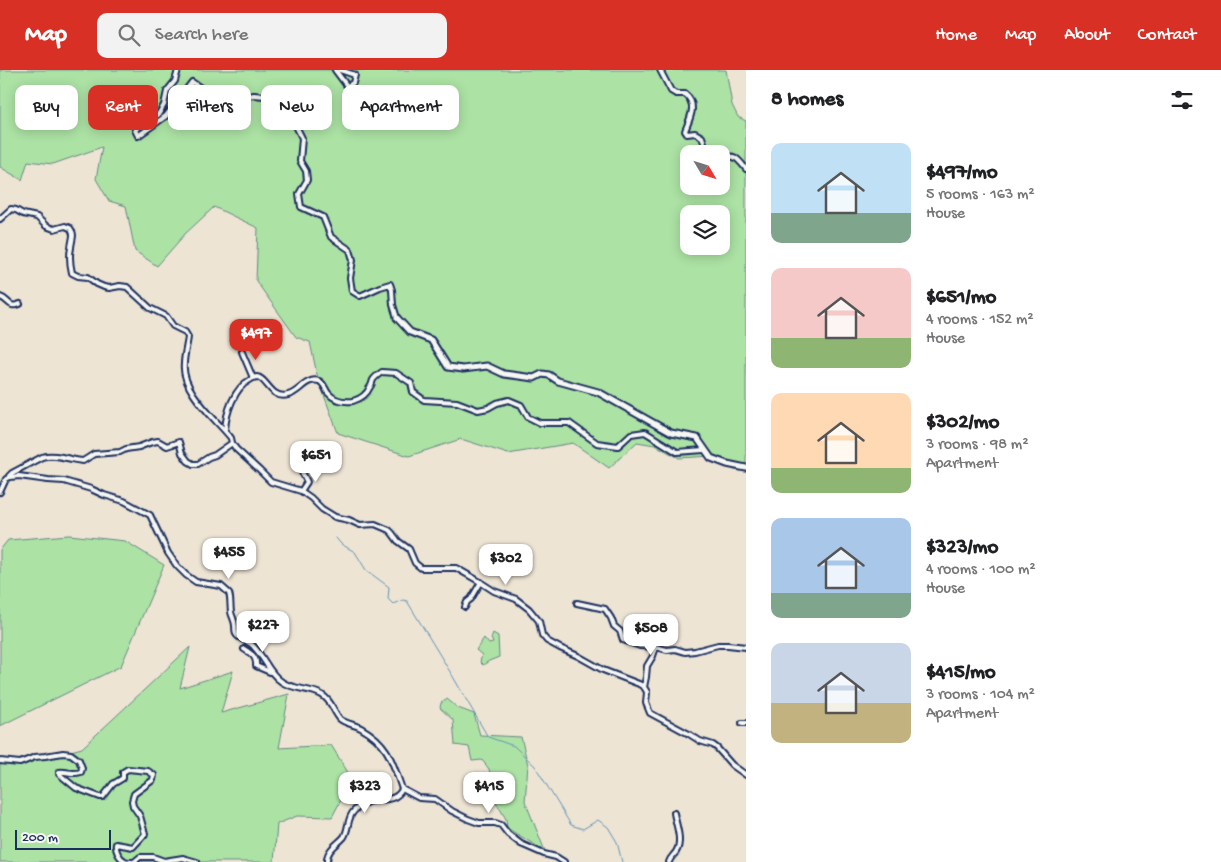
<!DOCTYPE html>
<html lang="en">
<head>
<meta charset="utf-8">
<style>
  :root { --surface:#fff; --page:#f2f2f2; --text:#202124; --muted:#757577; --accent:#d93025 }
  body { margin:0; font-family:"Gochi Hand",sans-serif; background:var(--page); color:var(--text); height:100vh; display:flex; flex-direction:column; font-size:19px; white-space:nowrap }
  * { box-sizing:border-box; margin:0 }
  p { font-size:16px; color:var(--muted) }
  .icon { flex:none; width:28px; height:28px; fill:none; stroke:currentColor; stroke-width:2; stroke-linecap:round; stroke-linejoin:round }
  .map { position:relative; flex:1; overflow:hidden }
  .details { display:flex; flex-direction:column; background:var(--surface); width:475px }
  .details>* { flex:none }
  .top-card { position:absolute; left:15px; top:15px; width:475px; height:45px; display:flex; gap:10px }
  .needle { width:32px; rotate:128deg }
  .tools { position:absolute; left:680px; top:75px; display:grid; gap:10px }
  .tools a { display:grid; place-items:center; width:50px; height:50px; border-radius:10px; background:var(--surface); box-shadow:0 2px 12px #0003; font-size:25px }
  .scale { position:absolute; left:15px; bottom:12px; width:96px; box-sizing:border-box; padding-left:5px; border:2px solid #1b2f5e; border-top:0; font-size:14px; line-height:18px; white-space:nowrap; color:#1b2f5e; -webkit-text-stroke:4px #f6f6f2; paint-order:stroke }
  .price { position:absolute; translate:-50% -42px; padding:0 11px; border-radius:10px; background:#fff; color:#222; font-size:16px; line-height:32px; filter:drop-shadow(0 1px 2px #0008) }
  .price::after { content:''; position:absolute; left:50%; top:30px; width:15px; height:11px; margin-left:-8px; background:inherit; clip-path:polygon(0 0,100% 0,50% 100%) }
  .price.selected { background:var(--accent); color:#fff }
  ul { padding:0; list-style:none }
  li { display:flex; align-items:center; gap:15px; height:125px; padding:0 25px }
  li span { display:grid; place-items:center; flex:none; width:140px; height:100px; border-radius:10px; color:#555 }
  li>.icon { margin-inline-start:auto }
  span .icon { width:60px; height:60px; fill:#fffc; stroke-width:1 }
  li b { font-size:21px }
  h2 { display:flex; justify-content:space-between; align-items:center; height:60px; padding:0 25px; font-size:21px }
  .chip { padding:0 18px; border-radius:10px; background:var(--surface); box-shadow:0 2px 12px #0003; font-size:18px; line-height:45px }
  .chip.selected { background:var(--accent); color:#fff }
  header { display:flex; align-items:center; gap:30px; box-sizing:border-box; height:70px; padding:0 25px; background:var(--accent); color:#fff }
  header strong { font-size:24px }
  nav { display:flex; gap:28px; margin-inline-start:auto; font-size:18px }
  .search { width:350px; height:45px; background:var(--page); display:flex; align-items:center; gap:12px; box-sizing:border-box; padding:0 18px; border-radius:10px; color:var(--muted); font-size:19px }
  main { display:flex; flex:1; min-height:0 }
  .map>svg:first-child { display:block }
</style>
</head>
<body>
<header>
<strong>Map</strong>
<div class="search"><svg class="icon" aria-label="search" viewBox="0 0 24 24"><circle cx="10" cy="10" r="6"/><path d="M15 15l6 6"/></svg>Search here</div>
<nav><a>Home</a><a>Map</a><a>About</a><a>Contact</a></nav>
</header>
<main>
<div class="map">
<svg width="746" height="792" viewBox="0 0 746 792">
  <rect width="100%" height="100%" fill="#ede4d4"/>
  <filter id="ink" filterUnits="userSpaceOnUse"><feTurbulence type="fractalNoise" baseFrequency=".02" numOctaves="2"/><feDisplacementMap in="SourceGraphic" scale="10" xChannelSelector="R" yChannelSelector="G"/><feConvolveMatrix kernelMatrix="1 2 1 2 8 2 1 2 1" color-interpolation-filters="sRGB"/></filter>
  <g filter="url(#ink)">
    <g fill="#ace2a4" stroke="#648881" fill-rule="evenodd">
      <path d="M0,0h726l6,35 6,12 8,4v349h-11l-23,-14 -33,2 -24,-13 -18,-3 -28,26 -36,-25 -65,11 -47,-15 -52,17 -71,-23 -20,-54 -8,-37 -14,-5 -40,-56 2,-53 -44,-21 -29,27 -28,32 -22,-15 -9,-45 -17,-5 -13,-22 6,-32 -49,17 -25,-3 -6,19 -22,-13zM689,84h32v32h-32zM689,144h32v32h-32z"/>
      <polygon points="69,465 125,471 164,495 121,596 0,656 0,480 8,470"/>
      <polygon points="493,563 498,566 499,587 489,591 483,595 480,592 482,585 476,580 484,568 489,574 493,573 491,568"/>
      <polygon points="190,577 180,618 233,601 221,643 289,624 279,678 331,675 352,709 332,747 297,746 277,754 274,792 0,792 0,695 63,683 82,678"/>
      <polygon points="447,629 458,638 474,644 480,665 521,667 528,695 525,731 545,781 507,758 506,749 493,727 491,707 489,699 482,690 472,691 469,677 455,675 453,650 440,638 441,633"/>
    </g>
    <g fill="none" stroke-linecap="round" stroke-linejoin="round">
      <polyline stroke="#6194b6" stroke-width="1" points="336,468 341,474 355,482 366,500 389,517 388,529 393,534 403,530 407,531 452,605 488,667 514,676 535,696 571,755 583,759 598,750 608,757 617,772 622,792"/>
      <defs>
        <g id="minor">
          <polyline points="178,0 175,11 167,21 164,35 158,45 146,50 135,60 138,66 166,46 192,12 219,30 254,25 295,29 297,58 302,68 300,91 306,101 307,110 299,124 301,137 323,147 331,167 350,180 353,190 350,208 352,221 360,226 380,217 390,214 392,220 393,235 397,248"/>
          <polyline points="335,0 347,16 353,13 355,5 340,0"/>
          <path d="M660,0l11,21 5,3h9c13,10 5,24 0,37l2,3 8,-1 7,4 6,17"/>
          <path d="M721,90c13,-8 17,-1 25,9"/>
          <path d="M0,149l11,-10 5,1 7,4 14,3 9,9 8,3 11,-3 5,2c2,3 3,4 3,7 0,4 -2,9 -2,13 -2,8 -1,16 1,25l6,3 10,1 9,7 7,3 5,1 11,-2 7,1 23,21 16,8 7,10 12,6 3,5c-1,9 -4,18 -4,27 -3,27 32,55 47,74l1,5 4,6 24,22 11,11 30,9 10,7 11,11 13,8 14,3 11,5 15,-1 14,6 3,3 6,8 11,8 6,14 6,5h35l21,12 17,11 22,8 13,10 10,12 3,14 5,6 13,7 18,8 25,14 36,14 5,3 3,5 -1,11 4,10 39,21 11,7 13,4 4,3 15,17 14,10"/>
          <path d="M0,227c9,2 8,12 20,7"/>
          <polyline points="242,282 253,308"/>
          <path d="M225,360c1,-17 9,-42 25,-50 1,-1 5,-3 7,-3 10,1 14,23 31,18 11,-2 18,-18 31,-14 5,2 6,8 9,12 6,7 16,9 25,8 7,-2 14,-7 17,-14 2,-2 2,-5 3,-7 2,-3 6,-6 9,-8l14,1 15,10 2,9 11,8 33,2 21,8 10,-2 9,-5 12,-3 12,5 7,12 12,6h29l28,20 21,3 13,-12 14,-2 32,20 27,-2"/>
          <path d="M9,406l3,-3 30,-16c14,-4 27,3 41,4l11,-7 26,-2 6,-3 13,-2 13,-5 6,-1 9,5 12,-4 3,11 6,8 5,3h5l11,-7 6,-2 17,-12"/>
          <polyline points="301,421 307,412 302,402"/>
          <path d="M0,422l6,-13 4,-2 9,-1 29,4 16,1 27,8 13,6 20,6 26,14 18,38 9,13 9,9 10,7 25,4 8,7c2,6 1,12 2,19 1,5 4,9 4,14 0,3 0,5 1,8 2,5 14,7 18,13 11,11 15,27 28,35 12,8 28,6 40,13 10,6 11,16 18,24 6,5 14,5 21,9 28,16 31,33 41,61l17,9 16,1 17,12 16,8 11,4h16l6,2 7,9 13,10 23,10 12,3 8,5"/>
          <polyline points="577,533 605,539 611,548 614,556 620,561 623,570 640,576 656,577 667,580 675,579 685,582 695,581 718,575 728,575 746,577"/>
          <polyline points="465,537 467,532 471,529 481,512"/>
          <path d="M244,579c8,5 13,8 12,17l14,6"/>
          <polyline points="644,617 646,607 647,596 653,586 656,577"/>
          <polyline points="742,653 746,653"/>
          <path d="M0,691l20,2 15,-6 10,-1 18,-3 8,1 8,6 3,8 -1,4c-10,3 -13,-1 -22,0v2l17,14 24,9h3l10,-13 10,-6v-6l5,-3 20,2 6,4 -1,5 -19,14 -2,7 1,5 7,10 5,18 -12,13 -17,-3c-1,6 3,14 9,17 2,1 7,1 9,1"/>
          <polyline points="134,792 140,787 153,787 164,791 183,788 197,792"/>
          <path d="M327,792c-1,-12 10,-17 17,-25 5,-8 3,-19 10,-26 3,-3 8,-7 13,-9 11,-4 29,1 35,-13"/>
          <path d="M669,792c1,-4 4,-6 7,-10 7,-11 0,-27 -2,-39"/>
        </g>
        <polyline id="secondary" points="397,248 410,262 431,270 448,297 463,299 487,296 504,304 534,308 542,304 549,305 558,311 598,322 671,363 697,368 711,388 727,394 746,398"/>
      </defs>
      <use href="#minor" stroke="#1b2f5e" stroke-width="8"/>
      <use href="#secondary" stroke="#1b2f5e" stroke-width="9"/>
      <use href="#minor" stroke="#f6f6f2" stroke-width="4"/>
      <use href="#secondary" stroke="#f6f6f2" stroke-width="5"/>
    </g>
  </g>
</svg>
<div class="tools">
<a><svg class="needle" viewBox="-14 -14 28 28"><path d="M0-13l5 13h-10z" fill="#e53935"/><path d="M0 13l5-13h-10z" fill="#757577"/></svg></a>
<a><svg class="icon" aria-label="layers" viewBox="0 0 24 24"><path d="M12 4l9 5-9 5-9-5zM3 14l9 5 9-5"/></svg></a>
</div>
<div class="scale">200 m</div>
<b class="price selected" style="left:256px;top:291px">$497</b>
<b class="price" style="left:316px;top:413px">$651</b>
<b class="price" style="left:229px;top:510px">$455</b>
<b class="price" style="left:506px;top:516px">$302</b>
<b class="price" style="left:263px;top:583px">$227</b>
<b class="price" style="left:651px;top:586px">$508</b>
<b class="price" style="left:365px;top:744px">$323</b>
<b class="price" style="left:489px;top:744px">$415</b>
<div class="top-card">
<a class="chip">Buy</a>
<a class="chip selected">Rent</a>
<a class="chip">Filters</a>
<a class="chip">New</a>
<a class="chip">Apartment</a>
</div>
</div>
<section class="details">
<h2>8 homes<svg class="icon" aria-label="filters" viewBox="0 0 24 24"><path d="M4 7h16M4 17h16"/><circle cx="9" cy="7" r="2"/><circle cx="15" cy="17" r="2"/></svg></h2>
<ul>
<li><span style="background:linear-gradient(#bfe0f5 70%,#7fa58c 0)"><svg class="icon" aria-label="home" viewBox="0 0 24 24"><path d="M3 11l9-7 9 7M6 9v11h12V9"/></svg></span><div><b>$497/mo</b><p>5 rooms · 163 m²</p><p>House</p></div></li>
<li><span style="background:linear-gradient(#f6c9c9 70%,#8fb573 0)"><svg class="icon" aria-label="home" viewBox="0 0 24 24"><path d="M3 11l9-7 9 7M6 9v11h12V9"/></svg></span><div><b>$651/mo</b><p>4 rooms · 152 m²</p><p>House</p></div></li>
<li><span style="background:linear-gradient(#ffd9b3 75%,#8fb573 0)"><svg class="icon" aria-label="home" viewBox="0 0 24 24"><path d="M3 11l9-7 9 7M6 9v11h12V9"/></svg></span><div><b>$302/mo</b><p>3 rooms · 98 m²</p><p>Apartment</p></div></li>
<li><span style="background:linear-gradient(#a9c7e8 75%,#7fa58c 0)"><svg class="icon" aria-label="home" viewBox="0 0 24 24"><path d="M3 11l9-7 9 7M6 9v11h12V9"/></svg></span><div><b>$323/mo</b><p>4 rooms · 100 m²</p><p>House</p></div></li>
<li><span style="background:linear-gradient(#c9d6e8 60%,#c2b280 0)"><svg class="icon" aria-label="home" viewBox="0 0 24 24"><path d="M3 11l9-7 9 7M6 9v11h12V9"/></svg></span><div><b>$415/mo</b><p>3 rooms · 104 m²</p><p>Apartment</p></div></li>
</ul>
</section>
</main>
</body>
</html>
